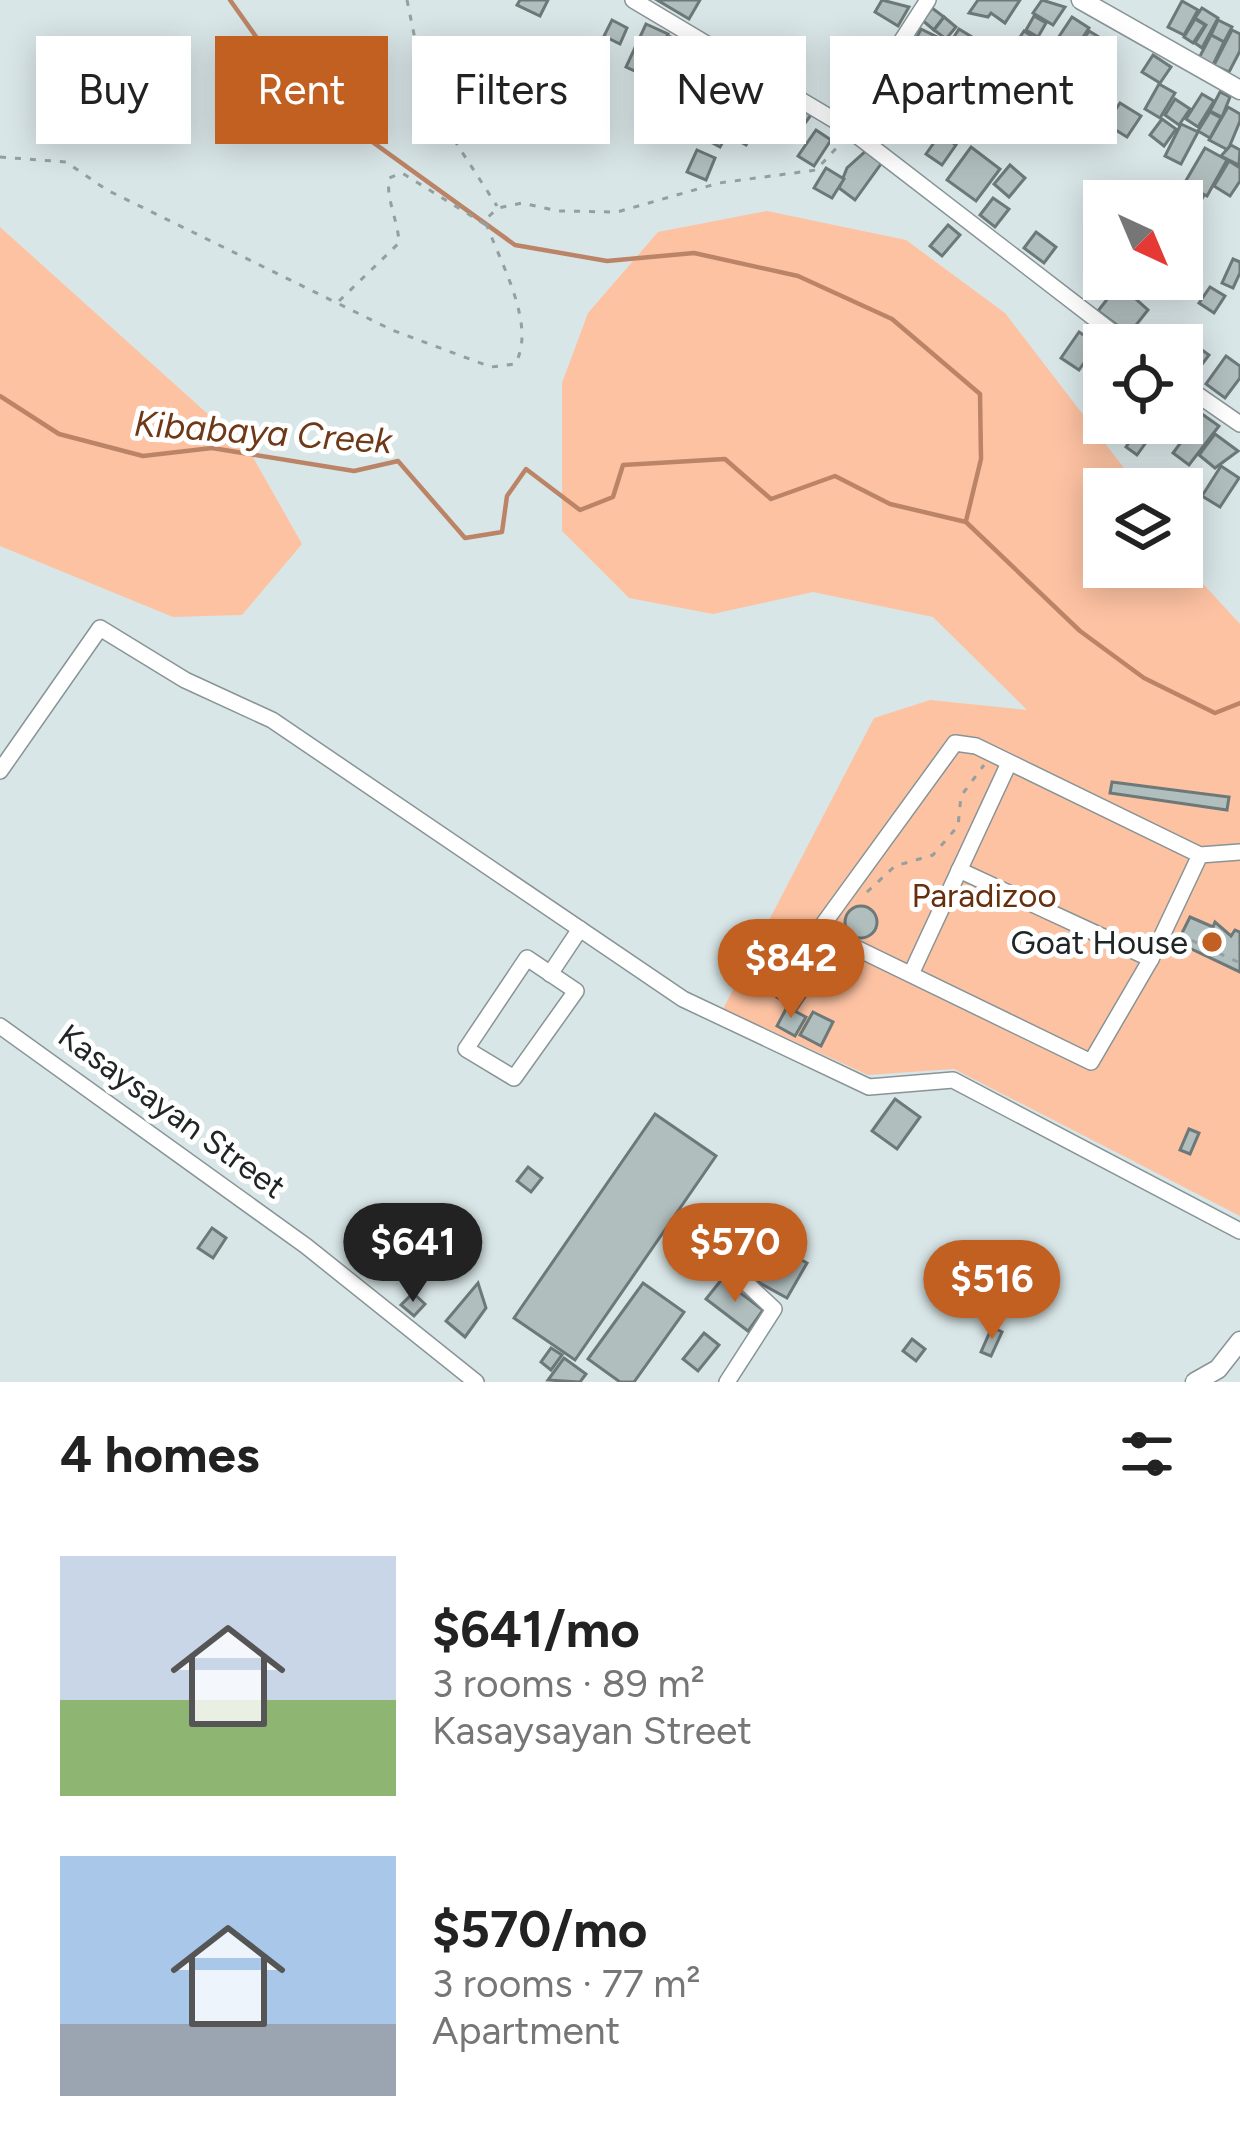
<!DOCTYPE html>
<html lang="en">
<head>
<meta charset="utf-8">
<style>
  :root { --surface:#fff; --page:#f6f6f6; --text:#222; --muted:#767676; --accent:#c26021 }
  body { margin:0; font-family:Figtree,sans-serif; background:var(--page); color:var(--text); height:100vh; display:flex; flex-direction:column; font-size:45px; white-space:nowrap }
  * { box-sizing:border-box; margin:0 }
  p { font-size:39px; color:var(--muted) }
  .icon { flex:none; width:66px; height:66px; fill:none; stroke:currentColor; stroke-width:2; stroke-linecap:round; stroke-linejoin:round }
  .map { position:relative; height:1382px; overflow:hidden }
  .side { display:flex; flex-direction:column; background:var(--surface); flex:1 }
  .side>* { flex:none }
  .hud { position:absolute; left:36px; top:36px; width:1170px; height:108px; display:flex; gap:24px }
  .needle { width:78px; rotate:136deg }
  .buttons { position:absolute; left:1083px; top:180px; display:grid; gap:24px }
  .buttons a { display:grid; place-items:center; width:120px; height:120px; border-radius:0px; background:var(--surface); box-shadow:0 6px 30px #0003; font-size:60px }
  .price { position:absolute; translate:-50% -102px; padding:0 27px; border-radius:42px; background:var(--accent); color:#fff; font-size:39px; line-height:78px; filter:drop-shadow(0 3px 6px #0008) }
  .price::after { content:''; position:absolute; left:50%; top:72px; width:36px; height:27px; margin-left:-18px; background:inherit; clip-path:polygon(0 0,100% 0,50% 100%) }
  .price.current { background:#222; color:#fff }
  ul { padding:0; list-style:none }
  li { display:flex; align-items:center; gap:36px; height:300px; padding:0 60px }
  li span { display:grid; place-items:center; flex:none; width:336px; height:240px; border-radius:0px; color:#555 }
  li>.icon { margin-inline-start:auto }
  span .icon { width:144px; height:144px; fill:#fffc; stroke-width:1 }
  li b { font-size:51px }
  h2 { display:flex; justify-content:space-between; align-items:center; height:144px; padding:0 60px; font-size:51px }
  .tag { padding:0 42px; border-radius:0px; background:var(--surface); box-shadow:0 6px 30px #0003; font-size:42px; line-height:108px }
  .tag.current { background:var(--accent); color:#fff }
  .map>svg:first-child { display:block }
</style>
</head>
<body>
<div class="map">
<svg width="1240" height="1382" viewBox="0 0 1240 1382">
  <rect width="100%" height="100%" fill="#d9e6e7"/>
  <g fill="#fdc2a2">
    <polygon points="767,211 906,240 1005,313 1140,489 1104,489 1104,567 1182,567 1182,561 1240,624 1240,1216 954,1069 868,1075 723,1009 874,718 930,700 1027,710 933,617 813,592 713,614 629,598 562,531 562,383 588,313 658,232"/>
    <polygon points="0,227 250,452 302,544 242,615 173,617 0,546"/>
  </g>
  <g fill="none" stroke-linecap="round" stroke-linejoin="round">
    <g stroke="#bc8466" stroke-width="4.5">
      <polyline points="230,0 269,55 313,99 515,245 607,261 694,253 798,276 892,319 980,394 981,459 966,521"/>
      <polyline points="0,396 59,434 143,456 212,448 354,471 398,461 465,538 502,532 507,496 526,469 580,510 613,497 623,465 725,459 771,499 835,476 890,504 966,522 1080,631 1144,678 1215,713 1240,703"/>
    </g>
  </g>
  <g fill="#b1bebe" stroke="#6d7879" stroke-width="3">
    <polygon points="520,0 548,0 540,16 517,5"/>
    <polygon points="657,0 700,0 689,19"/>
    <polygon points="882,0 909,7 898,26 875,12"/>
    <polygon points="978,0 1020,0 1005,23 991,13 988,17 969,13"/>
    <polygon points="1042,0 1065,7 1053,25 1033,13"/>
    <polygon points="1182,1 1198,10 1184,35 1168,27"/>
    <polygon points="932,8 944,17 934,30 922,20"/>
    <polygon points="1202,8 1218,18 1202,48 1195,43 1206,25 1195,18"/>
    <polygon points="1034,16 1046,23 1038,37 1026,30"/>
    <polygon points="944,17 956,27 946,39 934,30"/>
    <polygon points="1072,17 1089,28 1071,55 1054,44"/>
    <polygon points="1195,19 1205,25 1193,43 1184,37"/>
    <polygon points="612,20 627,28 620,44 604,36"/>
    <polygon points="1218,20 1232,27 1224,42 1211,35"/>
    <polygon points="646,24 668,34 648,77 626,67"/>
    <polygon points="921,29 941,39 933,55 913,45"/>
    <polygon points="959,29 972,37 962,51 950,43"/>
    <polygon points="1232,30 1240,34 1240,51 1229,72 1214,65"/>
    <polygon points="1024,31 1039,41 1022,66 1008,55"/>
    <polygon points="1089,31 1104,40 1090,62 1075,53"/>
    <polygon points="1211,35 1224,42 1213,65 1199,58"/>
    <polygon points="669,36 686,44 670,76 654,68"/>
    <polygon points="1054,46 1069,56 1062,67 1047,57"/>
    <polygon points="915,48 927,54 915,78 903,71"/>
    <polygon points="1034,52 1047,60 1037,76 1024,67"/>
    <polygon points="1153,55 1171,67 1160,83 1142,72"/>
    <polygon points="932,57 944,65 927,87 916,78"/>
    <polygon points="1006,58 1020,68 1011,82 996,72"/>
    <polygon points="692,59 708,66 702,80 686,72"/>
    <polygon points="1048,63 1060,71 1050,87 1037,80"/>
    <polygon points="712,64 726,71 712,99 698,92"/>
    <polygon points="1024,67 1037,76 1027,92 1014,83"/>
    <polygon points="742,69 758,79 749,93 733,83"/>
    <polygon points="945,69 963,81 949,100 932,88"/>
    <polygon points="895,72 921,90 925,100 917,112 881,94"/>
    <polygon points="685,73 702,80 692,101 676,94"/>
    <polygon points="1088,73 1108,85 1091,110 1072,97"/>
    <polygon points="1014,83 1027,92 1017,107 1004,99"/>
    <polygon points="732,84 748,94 740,105 725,95"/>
    <polygon points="1159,84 1175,93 1160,118 1145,109"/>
    <polygon points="1035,86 1045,93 1035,107 1025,100"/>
    <polygon points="1052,88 1068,97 1055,119 1040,109"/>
    <polygon points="757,90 770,99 761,112 748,103"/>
    <polygon points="1220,92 1230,97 1222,117 1210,111"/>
    <polygon points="1202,94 1214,101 1198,127 1186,119"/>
    <polygon points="724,97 740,105 731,123 715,115"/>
    <polygon points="1175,99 1190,109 1179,125 1165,115"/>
    <polygon points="798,101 813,112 793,140 778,129"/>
    <polygon points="1120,103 1141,116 1127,137 1106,124"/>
    <polygon points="1228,107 1240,114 1240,121 1228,150 1209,140"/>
    <polygon points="768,109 783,116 772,139 757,133"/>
    <polygon points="1034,109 1049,117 1041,131 1026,124"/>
    <polygon points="991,111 1006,121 994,139 979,129"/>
    <polygon points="1210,112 1221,118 1210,138 1198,131"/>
    <polygon points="738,118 756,128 746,145 728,135"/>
    <polygon points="716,119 731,127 720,147 705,139"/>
    <polygon points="1162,119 1176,129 1164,146 1150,135"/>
    <polygon points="1181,124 1198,132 1181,164 1165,156"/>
    <polygon points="816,130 831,140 814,166 798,156"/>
    <polygon points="940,134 956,145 942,165 926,154"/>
    <polygon points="1231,145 1240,150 1239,165 1221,156"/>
    <polygon points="971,147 1000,169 976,201 947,180"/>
    <polygon points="1205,148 1227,160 1207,196 1184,184"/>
    <polygon points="697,150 715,158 706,180 687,172"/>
    <polygon points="867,150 883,161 855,200 839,188 847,168"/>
    <polygon points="1229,161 1240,168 1240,181 1230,196 1214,186"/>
    <polygon points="1010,165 1025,178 1009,197 994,184"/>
    <polygon points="826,168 844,179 832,198 814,188"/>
    <polygon points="1181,184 1203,197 1186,225 1182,201 1171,201"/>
    <polygon points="993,198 1009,209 995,227 980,215"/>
    <polygon points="948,225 960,235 942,256 930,246"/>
    <polygon points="1036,232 1056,247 1044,263 1024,248"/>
    <polygon points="1233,259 1240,262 1240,273 1233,288 1222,283"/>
    <polygon points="1138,283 1145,290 1137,300 1148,310 1129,334 1098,311 1119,284 1130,293"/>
    <polygon points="1210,287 1225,296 1214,313 1199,303"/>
    <polygon points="1079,332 1097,344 1079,370 1061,358"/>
    <polygon points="1180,334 1209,355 1194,375 1182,366 1182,345 1172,345"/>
    <polygon points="1226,356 1240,366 1240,378 1225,398 1206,384"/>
    <polygon points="1182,406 1196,416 1178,442 1161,430 1166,423 1182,423"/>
    <polygon points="1202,414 1219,426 1189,465 1173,453"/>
    <polygon points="1141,426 1152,434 1137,455 1126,447"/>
    <polygon points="1215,434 1238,451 1215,468 1199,455"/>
    <polygon points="1221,466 1239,478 1220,507 1202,496"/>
    <polygon points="1112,782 1166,789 1229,797 1227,810 1110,793"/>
    <circle cx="861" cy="922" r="16"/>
    <polygon points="1190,917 1213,927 1215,922 1231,936 1235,930 1240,932 1240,972 1183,945 1180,937"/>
    <polygon points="808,949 823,970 796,1010 777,997"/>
    <polygon points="787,1007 806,1017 795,1036 777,1026"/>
    <polygon points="813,1012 833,1022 821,1046 800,1035"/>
    <polygon points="895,1099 920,1117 897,1149 872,1131"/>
    <polygon points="655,1114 716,1156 575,1360 514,1318"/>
    <polygon points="1189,1129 1199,1133 1190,1154 1180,1150"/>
    <polygon points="528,1167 542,1178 531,1192 517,1181"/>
    <polygon points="212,1228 226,1238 213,1258 198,1248"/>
    <polygon points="769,1242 807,1263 787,1298 749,1277"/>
    <polygon points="718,1251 729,1256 720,1276 709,1270"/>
    <polygon points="722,1279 763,1310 748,1331 706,1299"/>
    <polygon points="478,1283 486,1308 465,1337 446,1321"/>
    <polygon points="643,1283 684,1312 634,1382 620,1382 588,1359"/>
    <polygon points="413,1293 425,1304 414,1316 401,1305"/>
    <polygon points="992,1327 1002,1332 991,1356 981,1352"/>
    <polygon points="704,1333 719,1345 698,1371 683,1359"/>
    <polygon points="912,1339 925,1349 916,1361 903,1351"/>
    <polygon points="551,1348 562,1355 551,1370 541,1362"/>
    <polygon points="564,1358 586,1374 580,1382 548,1380"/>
  </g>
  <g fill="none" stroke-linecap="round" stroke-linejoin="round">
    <defs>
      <g id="minor">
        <polyline points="633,0 846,127 1129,345"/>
        <polyline points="846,127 928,0"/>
        <polyline points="1182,384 1240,424"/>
        <polyline points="0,771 100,628 185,680 272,720 683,999 869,1087 953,1080 1240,1231"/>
        <polyline points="1200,855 1151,959 1091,1062 819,930 955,743 976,746 1200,855 1240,852"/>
        <polyline points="959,870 1151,959"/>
        <polygon points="527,958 576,991 514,1078 466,1049"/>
        <polyline points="550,974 580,929"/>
        <polyline points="911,974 1009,763"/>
        <polyline points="0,1026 306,1246 476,1382"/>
        <polyline points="727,1382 774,1309 743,1280"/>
      </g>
      <g id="major">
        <polyline points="1081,0 1240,90"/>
        <polyline points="1195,1382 1218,1369 1240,1341"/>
      </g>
    </defs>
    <use href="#minor" stroke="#889495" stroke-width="18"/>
    <use href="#major" stroke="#889495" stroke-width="21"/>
    <g stroke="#949f9f" stroke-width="3" stroke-dasharray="6 9" stroke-linecap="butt">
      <polyline points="407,0 427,98 497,206"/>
      <path d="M0,157l66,5 41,28 285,140 99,37 24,-3c23,-39 -17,-105 -30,-144l13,-12 24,-5 36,8 59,1 102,-29 97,-13 26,-28"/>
      <path d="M339,301l60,-58c-1,-23 -13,-43 -10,-65l13,-5 84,52"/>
      <polyline points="867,892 895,866 933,855 958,826 961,796 984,765"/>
      <polyline points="1178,934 1240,963"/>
    </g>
    <use href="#minor" stroke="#fff" stroke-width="15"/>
    <use href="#major" stroke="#fff" stroke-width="18"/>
  </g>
  <circle fill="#c26021" stroke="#fff" stroke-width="4.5" cx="1212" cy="942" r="12"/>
  <g text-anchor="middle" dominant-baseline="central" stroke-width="10" stroke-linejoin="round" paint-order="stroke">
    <g font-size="33" fill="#66300e" stroke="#fff">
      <text x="984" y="895">Paradizoo</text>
    </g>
    <g font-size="33" fill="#202525" stroke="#fff" text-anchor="end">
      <text x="1188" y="942">Goat House</text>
    </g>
    <g font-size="33" fill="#202525" stroke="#fff">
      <text transform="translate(172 1111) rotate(36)">Kasaysayan Street</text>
    </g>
    <g font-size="36" font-style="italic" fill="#6f3918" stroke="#fff">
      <text transform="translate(263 432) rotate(4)">Kibabaya Creek</text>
    </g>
  </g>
</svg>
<div class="buttons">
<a><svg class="needle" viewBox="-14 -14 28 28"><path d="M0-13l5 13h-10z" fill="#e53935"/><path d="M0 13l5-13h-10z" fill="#767676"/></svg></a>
<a><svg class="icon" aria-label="locate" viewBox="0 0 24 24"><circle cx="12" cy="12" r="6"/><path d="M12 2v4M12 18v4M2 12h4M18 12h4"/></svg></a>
<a><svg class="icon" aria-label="layers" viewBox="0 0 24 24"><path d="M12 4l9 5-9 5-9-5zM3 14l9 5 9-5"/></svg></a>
</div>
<b class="price" style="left:791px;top:1021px">$842</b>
<b class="price current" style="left:413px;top:1305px">$641</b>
<b class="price" style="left:735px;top:1305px">$570</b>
<b class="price" style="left:992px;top:1342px">$516</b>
<div class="hud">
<a class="tag">Buy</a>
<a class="tag current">Rent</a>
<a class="tag">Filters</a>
<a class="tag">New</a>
<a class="tag">Apartment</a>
</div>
</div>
<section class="side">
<h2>4 homes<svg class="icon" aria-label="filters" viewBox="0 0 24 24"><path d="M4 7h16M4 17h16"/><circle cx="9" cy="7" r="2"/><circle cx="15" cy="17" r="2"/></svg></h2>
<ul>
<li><span style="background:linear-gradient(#c9d6e8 60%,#8fb573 0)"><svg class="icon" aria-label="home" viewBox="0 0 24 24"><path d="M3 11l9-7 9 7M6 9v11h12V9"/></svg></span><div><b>$641/mo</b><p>3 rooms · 89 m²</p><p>Kasaysayan Street</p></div></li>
<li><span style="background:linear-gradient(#a9c7e8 70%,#9aa5b1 0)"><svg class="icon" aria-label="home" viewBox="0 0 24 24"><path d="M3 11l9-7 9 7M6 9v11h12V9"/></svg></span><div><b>$570/mo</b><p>3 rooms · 77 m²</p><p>Apartment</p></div></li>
</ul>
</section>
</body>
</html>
